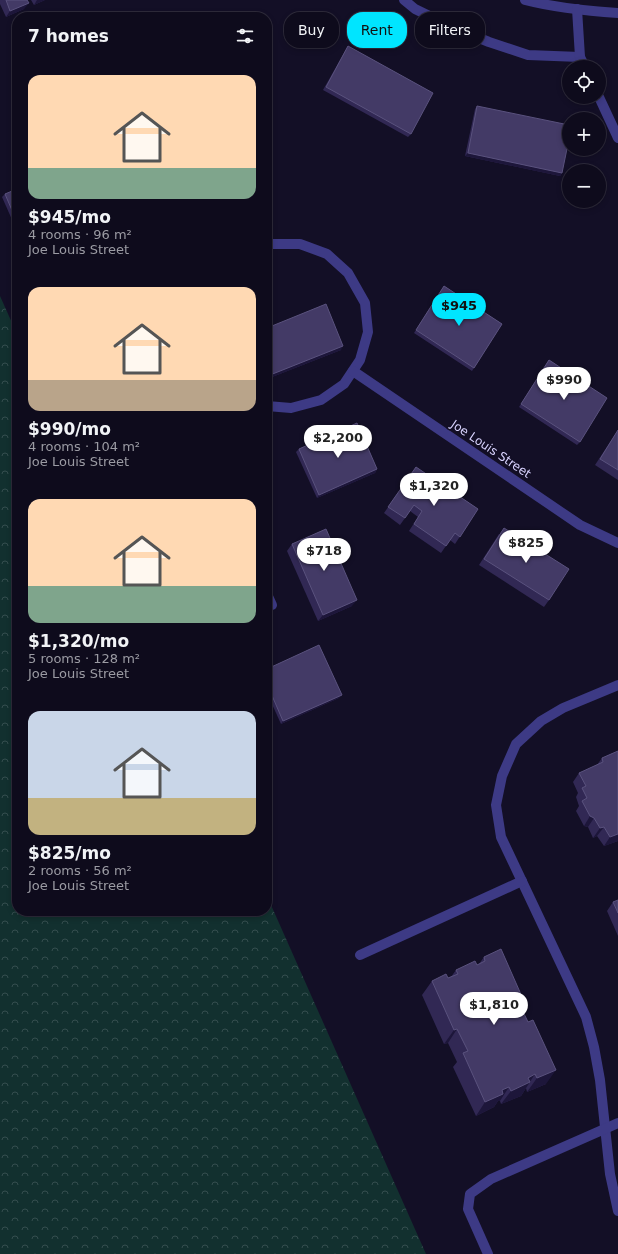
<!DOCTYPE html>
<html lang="en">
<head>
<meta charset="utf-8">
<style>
  :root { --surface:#0e0b1c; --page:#171425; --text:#f1f3f6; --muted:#9b9ba3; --line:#2e2b3b; --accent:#00e5ff }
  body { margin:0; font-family:"DejaVu Sans",sans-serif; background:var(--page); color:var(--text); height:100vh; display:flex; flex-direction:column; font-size:15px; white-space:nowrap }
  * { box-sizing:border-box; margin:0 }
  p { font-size:13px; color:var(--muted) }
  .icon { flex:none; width:22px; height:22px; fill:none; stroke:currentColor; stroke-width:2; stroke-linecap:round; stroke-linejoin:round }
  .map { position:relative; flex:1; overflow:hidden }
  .panel { position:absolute; left:12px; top:12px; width:260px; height:904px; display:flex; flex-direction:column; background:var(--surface); border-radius:16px; box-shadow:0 2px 6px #0003,0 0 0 1px var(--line) }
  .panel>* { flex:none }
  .banner { position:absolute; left:284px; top:12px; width:274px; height:36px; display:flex; gap:8px }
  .controls { position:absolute; left:562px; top:60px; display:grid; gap:8px }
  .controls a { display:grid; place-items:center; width:44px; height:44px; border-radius:50%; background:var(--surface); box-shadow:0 2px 6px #0003,0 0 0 1px var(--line); font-size:20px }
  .price { position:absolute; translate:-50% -34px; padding:0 9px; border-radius:14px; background:#fff; color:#222; font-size:13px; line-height:26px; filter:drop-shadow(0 1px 2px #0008) }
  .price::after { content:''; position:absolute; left:50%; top:24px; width:12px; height:9px; margin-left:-6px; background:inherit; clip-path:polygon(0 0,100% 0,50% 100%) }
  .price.selected { background:var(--accent); color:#111 }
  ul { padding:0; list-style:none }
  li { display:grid; align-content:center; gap:8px; height:212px; padding:0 16px }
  li span { display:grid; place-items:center; height:124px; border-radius:12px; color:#555 }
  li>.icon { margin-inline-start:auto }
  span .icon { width:72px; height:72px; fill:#fffc; stroke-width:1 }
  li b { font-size:17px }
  h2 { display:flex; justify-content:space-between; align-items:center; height:48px; padding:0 16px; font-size:17px }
  .pill { padding:0 14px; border-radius:16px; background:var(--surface); box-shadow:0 2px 6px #0003,0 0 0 1px var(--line); font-size:14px; line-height:36px }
  .pill.selected { background:var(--accent); color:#111 }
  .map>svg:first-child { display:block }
</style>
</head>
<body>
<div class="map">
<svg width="618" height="1254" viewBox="0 0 618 1254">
  <defs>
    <pattern id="forest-crowns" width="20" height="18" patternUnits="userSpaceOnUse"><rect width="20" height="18" fill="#12302f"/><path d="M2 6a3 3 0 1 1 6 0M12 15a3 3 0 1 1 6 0" fill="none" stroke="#344d4e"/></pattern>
  </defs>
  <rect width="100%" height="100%" fill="#130f26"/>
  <polygon fill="url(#forest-crowns)" points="0,296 17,334 17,911 267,911 267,896 426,1254 0,1254"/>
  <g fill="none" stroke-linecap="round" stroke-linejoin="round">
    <g stroke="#3d3a85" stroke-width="10">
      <polyline points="404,0 415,9 452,27 489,42 528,55 580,57"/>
      <path d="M525,0c31,8 62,11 93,13"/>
      <polyline points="577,9 580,57 585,67"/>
      <polyline points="599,97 618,138"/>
      <polyline points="267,245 271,244 300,244 327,254 348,273 365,303 368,332 360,360 344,384 321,400 291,408 267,406"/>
      <polyline points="353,371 580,525 618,543"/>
      <polyline points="267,594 272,605"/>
      <polyline points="618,685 563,708 541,721 516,744 502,776 496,805 501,837 586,1017 594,1047 600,1080 610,1174 618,1211"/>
      <polyline points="360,955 522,881"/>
      <polyline points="488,1254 468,1209 470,1194 491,1179 618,1123"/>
    </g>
  </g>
  <g fill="#312854">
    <polygon points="0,0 27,0 24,9 6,17 0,4"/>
    <polygon points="31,0 45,0 34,5"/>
    <polygon points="348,46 411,134 408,137 323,90"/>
    <polygon points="477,106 562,173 560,176 465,156 475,109"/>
    <polygon points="17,189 17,231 2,197 5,194"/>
    <polygon points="444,286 502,324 472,371 414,333"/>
    <polygon points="267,328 341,350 267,379"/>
    <polygon points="549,360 580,442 577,445 519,407"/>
    <polygon points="618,430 618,480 595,465"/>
    <polygon points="299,449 377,469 375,473 317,498 296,452"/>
    <polygon points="416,467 478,509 455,544 450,540 441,553 409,531 418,517 410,511 400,525 384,513"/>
    <polygon points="499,534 549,600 544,607 479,565"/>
    <polygon points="292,544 352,606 318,621 287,551"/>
    <polygon points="267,669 339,698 281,724 267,693"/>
    <polygon points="618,751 618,841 604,846 597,836 593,838 588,827 584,826 576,811 579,806 576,797 578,793 573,782 579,773 597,765 602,758"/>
    <polygon points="618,900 618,936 607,911 613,902"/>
    <polygon points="484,957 523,999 520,1004 546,1084 527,1092 526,1088 521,1096 501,1104 500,1101 498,1101 494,1107 476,1116 453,1067 457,1062 448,1043 444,1044 422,995 432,981 448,978 451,977 456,970 477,965 479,964"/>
  </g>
  <g fill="#1d163a">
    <polygon points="37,0 45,0 34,5"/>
    <polygon points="29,3 24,9 6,17 10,11"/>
    <polygon points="468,153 562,173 560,176 465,156"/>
    <polygon points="343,346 341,350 267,379 270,375"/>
    <polygon points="377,469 375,473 317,498 319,495"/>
    <polygon points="357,600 352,606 318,621 323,615"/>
    <polygon points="342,695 339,698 281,724 283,721"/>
    <polygon points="590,816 594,818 588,827 584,826"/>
    <polygon points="604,827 597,836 593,838 600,828"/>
    <polygon points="618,834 618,841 604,846 610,837"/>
    <polygon points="523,999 514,1013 518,1001"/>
    <polygon points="457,1029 448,1043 444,1044 454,1030"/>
    <polygon points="556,1070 546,1084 527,1092 537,1078"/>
    <polygon points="535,1074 521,1096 501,1104 511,1091 528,1078"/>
    <polygon points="509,1087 500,1101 498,1101 494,1107 476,1116 485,1102 502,1090"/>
  </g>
  <g fill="#433a66" stroke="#5a527e">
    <polygon points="6,0 27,0 29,3 10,11"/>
    <polygon points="348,46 433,93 411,134 326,87"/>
    <polygon points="477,106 569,125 569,139 562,173 468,153"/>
    <polygon points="17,189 17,222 5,194"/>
    <polygon points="444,286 502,324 474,368 416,330"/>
    <polygon points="326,304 343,346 270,375 267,369 267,328"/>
    <polygon points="549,360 607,398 580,442 521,404"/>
    <polygon points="357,423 377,469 319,495 299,449"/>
    <polygon points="618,430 618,470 600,459"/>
    <polygon points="416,467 478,509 460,537 455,533 446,546 414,524 422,511 414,505 405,518 388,507"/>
    <polygon points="504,528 569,569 549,600 484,559"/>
    <polygon points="326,529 357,600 323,615 292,544"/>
    <polygon points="319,645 342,695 283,721 267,684 267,669"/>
    <polygon points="618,751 618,834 610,837 604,827 600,828 594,818 590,816 582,801 587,798 582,788 586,786 579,773 603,762 602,758"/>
    <polygon points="618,900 618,913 613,902"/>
    <polygon points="501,949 523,999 518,1001 528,1022 533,1020 556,1070 537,1078 535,1074 528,1078 530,1082 511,1091 509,1087 502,1090 503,1094 485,1102 463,1053 468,1051 457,1029 454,1030 432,981 446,974 448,978 458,974 456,970 475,961 477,965 485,961 484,957"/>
  </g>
  <g text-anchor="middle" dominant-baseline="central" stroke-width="3.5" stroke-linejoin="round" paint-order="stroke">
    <g font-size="12" fill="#d9d4ff" stroke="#130f26">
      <text transform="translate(491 449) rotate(34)">Joe Louis Street</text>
    </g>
  </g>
</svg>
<div class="controls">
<a><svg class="icon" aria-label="locate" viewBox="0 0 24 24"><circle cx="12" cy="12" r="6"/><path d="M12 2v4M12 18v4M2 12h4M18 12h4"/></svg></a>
<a>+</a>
<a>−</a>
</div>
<b class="price selected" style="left:459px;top:327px">$945</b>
<b class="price" style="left:564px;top:401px">$990</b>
<b class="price" style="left:338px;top:459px">$2,200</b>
<b class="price" style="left:434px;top:507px">$1,320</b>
<b class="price" style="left:526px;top:564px">$825</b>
<b class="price" style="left:324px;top:572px">$718</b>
<b class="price" style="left:494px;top:1026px">$1,810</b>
<div class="banner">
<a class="pill">Buy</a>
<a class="pill selected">Rent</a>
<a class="pill">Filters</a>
</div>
<section class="panel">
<h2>7 homes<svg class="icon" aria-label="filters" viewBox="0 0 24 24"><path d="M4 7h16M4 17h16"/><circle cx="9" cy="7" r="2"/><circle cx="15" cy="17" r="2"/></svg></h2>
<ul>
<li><span style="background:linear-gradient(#ffd9b3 75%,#7fa58c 0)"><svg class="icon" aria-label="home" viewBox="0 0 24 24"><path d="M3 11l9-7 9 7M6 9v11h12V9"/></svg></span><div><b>$945/mo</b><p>4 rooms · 96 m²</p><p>Joe Louis Street</p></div></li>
<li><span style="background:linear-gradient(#ffd9b3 75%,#b9a48a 0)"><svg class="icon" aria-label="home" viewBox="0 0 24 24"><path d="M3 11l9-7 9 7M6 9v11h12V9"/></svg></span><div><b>$990/mo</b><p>4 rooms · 104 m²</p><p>Joe Louis Street</p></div></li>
<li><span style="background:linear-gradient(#ffd9b3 70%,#7fa58c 0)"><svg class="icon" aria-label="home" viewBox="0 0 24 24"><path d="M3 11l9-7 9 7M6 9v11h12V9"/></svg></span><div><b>$1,320/mo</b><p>5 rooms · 128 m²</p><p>Joe Louis Street</p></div></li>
<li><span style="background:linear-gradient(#c9d6e8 70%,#c2b280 0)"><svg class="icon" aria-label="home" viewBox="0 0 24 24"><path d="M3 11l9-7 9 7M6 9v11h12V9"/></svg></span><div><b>$825/mo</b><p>2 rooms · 56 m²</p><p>Joe Louis Street</p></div></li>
</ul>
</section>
</div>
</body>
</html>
